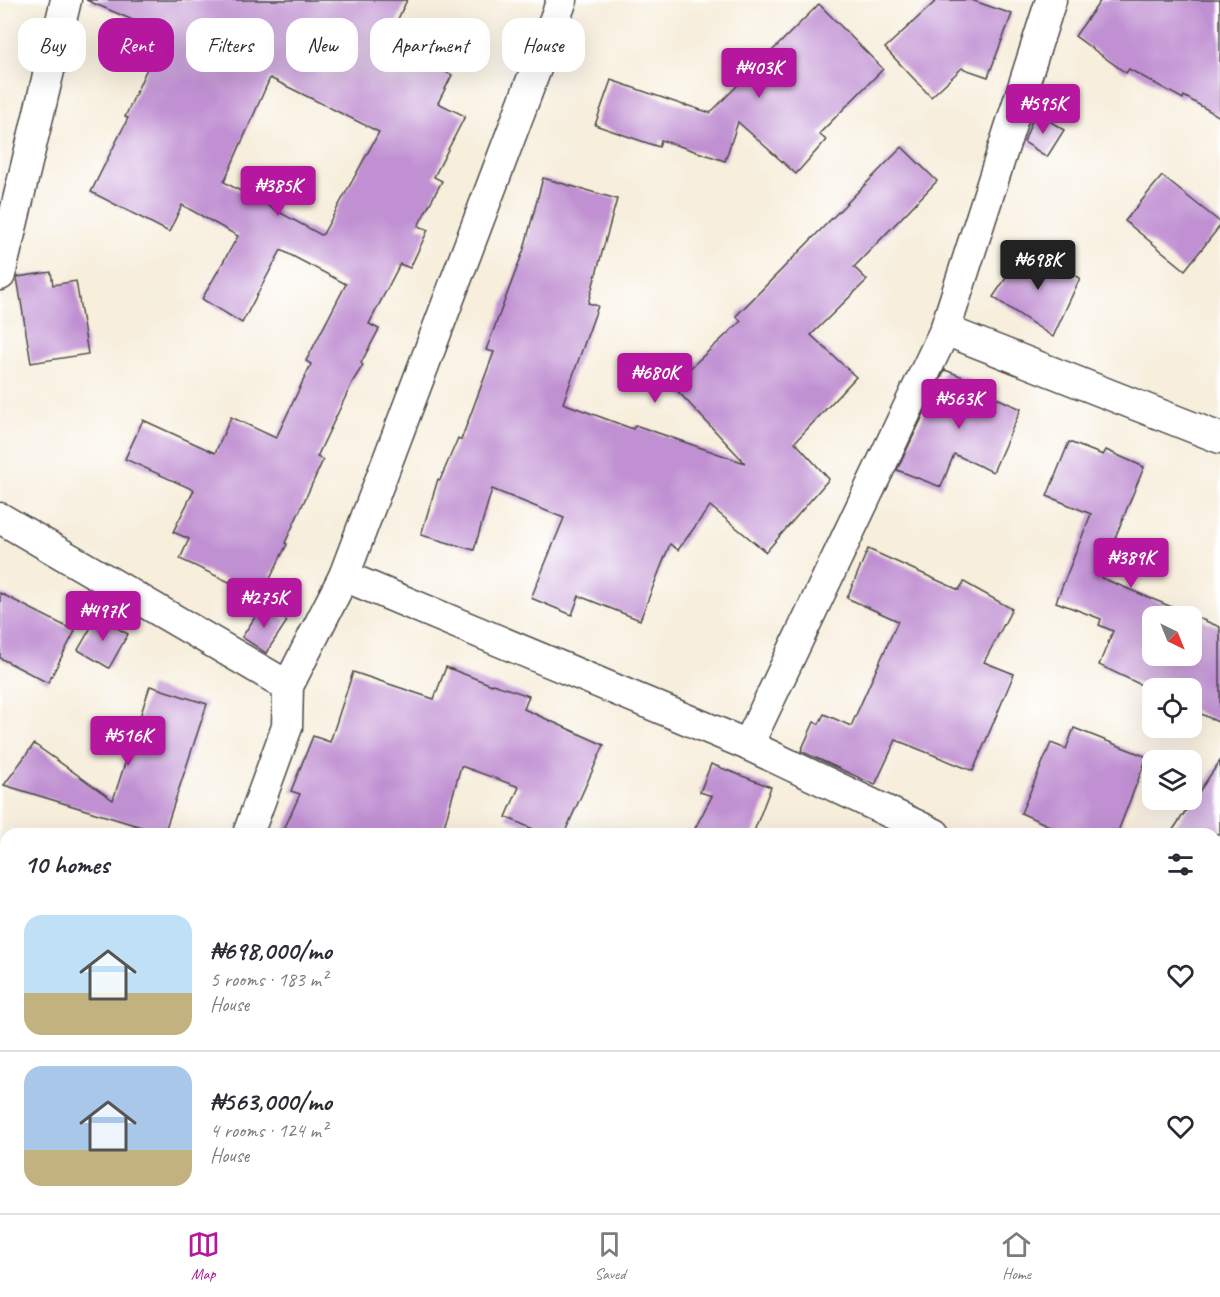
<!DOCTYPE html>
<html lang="en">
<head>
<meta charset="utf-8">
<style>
  :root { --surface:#fff; --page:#f7f7f7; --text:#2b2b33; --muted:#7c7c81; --line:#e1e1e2; --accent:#b5179e }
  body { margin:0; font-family:Caveat,sans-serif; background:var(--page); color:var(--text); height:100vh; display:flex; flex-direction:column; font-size:22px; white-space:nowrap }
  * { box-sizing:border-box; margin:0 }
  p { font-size:20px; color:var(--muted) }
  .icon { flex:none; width:33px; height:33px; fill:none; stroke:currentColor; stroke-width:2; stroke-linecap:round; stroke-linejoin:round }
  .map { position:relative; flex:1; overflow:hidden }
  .side { position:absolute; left:0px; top:828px; width:1221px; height:386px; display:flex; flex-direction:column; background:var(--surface); border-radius:18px 18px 0 0; box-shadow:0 6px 24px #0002 }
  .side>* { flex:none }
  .top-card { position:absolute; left:18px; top:18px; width:600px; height:54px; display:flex; gap:12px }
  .needle { width:39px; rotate:137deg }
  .buttons { position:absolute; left:1142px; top:606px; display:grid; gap:12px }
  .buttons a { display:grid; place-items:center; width:60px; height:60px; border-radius:12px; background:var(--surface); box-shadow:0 6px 24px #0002; font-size:30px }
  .price { position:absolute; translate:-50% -51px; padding:0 14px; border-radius:6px; background:var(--accent); color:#fff; font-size:20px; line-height:39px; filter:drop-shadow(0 2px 3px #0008) }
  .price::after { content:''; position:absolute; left:50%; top:36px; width:18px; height:14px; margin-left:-9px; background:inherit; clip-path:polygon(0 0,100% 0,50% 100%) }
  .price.selected { background:#222; color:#fff }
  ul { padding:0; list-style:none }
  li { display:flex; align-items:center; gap:18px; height:150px; padding:0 24px }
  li+li { border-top:2px solid var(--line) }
  li span { display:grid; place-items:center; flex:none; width:168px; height:120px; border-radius:18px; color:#555 }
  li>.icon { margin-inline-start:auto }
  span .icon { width:72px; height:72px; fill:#fffc; stroke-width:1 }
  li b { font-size:26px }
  h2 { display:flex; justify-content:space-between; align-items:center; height:72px; padding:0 24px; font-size:26px }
  .pill { padding:0 21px; border-radius:18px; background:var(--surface); box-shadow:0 6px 24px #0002; font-size:21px; line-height:54px }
  .pill.selected { background:var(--accent); color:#fff }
  .dock { display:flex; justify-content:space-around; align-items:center; height:84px; border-top:2px solid var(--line); background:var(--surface); font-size:16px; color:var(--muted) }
  .dock a { display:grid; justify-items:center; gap:3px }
  .dock .selected { color:var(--accent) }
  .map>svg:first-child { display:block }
</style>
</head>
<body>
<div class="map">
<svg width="1220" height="1213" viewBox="0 0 1220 1213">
  <rect width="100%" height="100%" fill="#fff"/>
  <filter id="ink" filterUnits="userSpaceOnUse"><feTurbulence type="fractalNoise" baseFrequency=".0167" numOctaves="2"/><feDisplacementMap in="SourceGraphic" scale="12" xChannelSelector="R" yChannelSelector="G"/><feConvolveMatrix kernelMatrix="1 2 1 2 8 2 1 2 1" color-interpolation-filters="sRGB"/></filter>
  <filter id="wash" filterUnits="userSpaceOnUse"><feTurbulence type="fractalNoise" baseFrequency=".008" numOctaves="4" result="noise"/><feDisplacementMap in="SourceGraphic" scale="24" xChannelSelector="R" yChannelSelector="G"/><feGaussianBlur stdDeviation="1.35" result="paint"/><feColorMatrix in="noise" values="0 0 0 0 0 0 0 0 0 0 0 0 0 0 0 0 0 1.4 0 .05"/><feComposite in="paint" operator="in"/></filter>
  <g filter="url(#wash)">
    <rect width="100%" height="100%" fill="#f7eedc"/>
    <g id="blocks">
      <g fill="#c090d2" fill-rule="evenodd">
        <path d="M86,0h321l-20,42 65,33 -14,28 27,13 -31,61 8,4 -24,45 10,4 -18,38 -10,-4 -31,60 10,5 -18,34 2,2 -10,16 -36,76 6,3 -38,83 2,1 -26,53 -81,-38 9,-20 -16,-7 21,-42 -69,-31 18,-39 72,33 16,-36 45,21 35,-74 -5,-3 40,-77 -65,-34 -39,73 -40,-24 36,-63 -56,-31 -13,27 -78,-40 37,-74 -3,-1 38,-84zM270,78l109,54 -56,102 -2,1 -97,-53z"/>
        <polygon points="937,0 971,0 1012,14 988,77 962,68 931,97 885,48"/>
        <polygon points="1101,0 1220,0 1220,117 1184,96 1183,99 1129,69 1126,73 1075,36"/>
        <polygon points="819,4 883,69 819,134 826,140 796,174 738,122 725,161 661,140 659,147 595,125 611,80 686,106 686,105 710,113"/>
        <polygon points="1033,118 1045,118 1064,130 1047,157 1024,142"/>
        <polygon points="902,147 937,181 854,267 867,280 811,335 856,377 795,442 829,479 766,552 710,506 678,550 670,544 640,620 579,596 572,615 531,598 564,518 492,489 474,550 421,535 438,479 440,480 458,438 461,440 494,352 486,350 524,249 543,178 617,199 588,303 598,306 563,403 633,429 635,425 745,463 672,385 741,321 736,316"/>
        <polygon points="1162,176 1220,222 1220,226 1185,270 1125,221"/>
        <polygon points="1027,247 1080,278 1053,337 993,297"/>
        <polygon points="51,272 53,285 76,281 88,354 31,363 17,277"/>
        <polygon points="945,370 981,384 979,390 1021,409 993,472 954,454 941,487 897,470"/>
        <path d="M1069,442l34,13 3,-5 38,17 -29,71h2l-15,40 118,49v96l-29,-14v-21h-39v2l-53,-25 14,-34 -14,-6 2,-6 -45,-17 35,-88 -44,-18zM1152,616h39v40h-39z"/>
        <polygon points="868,549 959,590 964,582 1012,609 984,662 1014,674 973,771 896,740 875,785 801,751 814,722 819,724 824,714 851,726 898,621 847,598"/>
        <polygon points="0,593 75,631 48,683 0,658"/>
        <polygon points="263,605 287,621 266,653 242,637"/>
        <polygon points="97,617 128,634 109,668 78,650"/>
        <polygon points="446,667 492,685 493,684 529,696 524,709 604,745 564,834 544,834 506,817 519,787 461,766 442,834 282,834 300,794 291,791 313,736 330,742 353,672 434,699"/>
        <polygon points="150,686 207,704 164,834 4,785 34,744 113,800"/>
        <polygon points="1074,728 1147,757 1117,834 1067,834 1021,813 1051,743 1066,749"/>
        <polygon points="1220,761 1220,834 1170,834"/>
        <polygon points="711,764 771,787 753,834 692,834 712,796 700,792"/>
      </g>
    </g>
  </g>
  <g filter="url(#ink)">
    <use href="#blocks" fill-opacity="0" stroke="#4a4846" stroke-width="1.5"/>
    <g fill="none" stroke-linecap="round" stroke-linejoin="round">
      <defs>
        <g id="minor">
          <polyline points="0,275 66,0"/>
          <polyline points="945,330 1220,438"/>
          <polyline points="0,518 288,686"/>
          <polyline points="344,576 748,745 935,834"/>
          <polyline points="748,745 945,330 1051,0"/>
          <polyline points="248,834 287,727 288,686 344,576 562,0"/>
          <polyline points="1215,965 1220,967"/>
          <polyline points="0,974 6,977"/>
          <polyline points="657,1208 670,1213"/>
          <polyline points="101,1213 103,1208"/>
        </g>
      </defs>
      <use href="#minor" stroke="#4a4846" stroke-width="33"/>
      <use href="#minor" stroke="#fff" stroke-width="30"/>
    </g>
  </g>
</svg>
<div class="buttons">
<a><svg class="needle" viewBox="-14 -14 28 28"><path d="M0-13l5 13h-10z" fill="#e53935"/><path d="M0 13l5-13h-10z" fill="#7c7c81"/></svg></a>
<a><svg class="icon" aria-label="locate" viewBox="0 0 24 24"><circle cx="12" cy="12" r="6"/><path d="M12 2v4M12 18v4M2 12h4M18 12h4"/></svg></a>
<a><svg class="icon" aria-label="layers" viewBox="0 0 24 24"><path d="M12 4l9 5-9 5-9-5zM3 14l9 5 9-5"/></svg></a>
</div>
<b class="price" style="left:759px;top:99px">₦403K</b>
<b class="price" style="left:1043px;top:135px">₦595K</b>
<b class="price" style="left:278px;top:217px">₦385K</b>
<b class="price selected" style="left:1038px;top:291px">₦698K</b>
<b class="price" style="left:655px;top:404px">₦680K</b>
<b class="price" style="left:959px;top:430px">₦563K</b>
<b class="price" style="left:1131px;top:589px">₦389K</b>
<b class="price" style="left:264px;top:629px">₦275K</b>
<b class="price" style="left:103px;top:642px">₦497K</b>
<b class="price" style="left:128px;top:767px">₦516K</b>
<div class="top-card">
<a class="pill">Buy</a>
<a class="pill selected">Rent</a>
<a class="pill">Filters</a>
<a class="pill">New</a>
<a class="pill">Apartment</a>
<a class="pill">House</a>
</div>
<section class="side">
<h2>10 homes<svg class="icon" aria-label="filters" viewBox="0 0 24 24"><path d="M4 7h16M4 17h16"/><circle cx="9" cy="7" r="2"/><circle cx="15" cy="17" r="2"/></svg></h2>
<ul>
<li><span style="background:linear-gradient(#bfe0f5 65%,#c2b280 0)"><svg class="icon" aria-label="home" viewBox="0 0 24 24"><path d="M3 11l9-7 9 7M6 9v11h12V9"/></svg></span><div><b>₦698,000/mo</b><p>5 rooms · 183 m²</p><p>House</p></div><svg class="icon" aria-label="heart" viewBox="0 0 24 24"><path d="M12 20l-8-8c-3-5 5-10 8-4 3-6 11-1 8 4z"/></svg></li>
<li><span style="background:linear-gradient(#a9c7e8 70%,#c2b280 0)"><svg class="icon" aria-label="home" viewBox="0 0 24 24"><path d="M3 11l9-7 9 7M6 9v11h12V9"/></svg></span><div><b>₦563,000/mo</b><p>4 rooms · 124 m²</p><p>House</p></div><svg class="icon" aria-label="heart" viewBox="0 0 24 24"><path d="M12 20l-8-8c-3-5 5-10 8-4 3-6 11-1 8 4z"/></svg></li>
</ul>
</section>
</div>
<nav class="dock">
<a class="selected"><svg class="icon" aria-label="map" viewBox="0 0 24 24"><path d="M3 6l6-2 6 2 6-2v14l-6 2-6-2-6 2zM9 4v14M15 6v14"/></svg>Map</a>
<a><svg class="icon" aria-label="saved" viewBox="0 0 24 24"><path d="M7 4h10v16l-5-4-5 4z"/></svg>Saved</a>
<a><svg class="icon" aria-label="home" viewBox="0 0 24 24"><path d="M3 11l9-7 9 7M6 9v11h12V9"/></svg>Home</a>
</nav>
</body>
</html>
